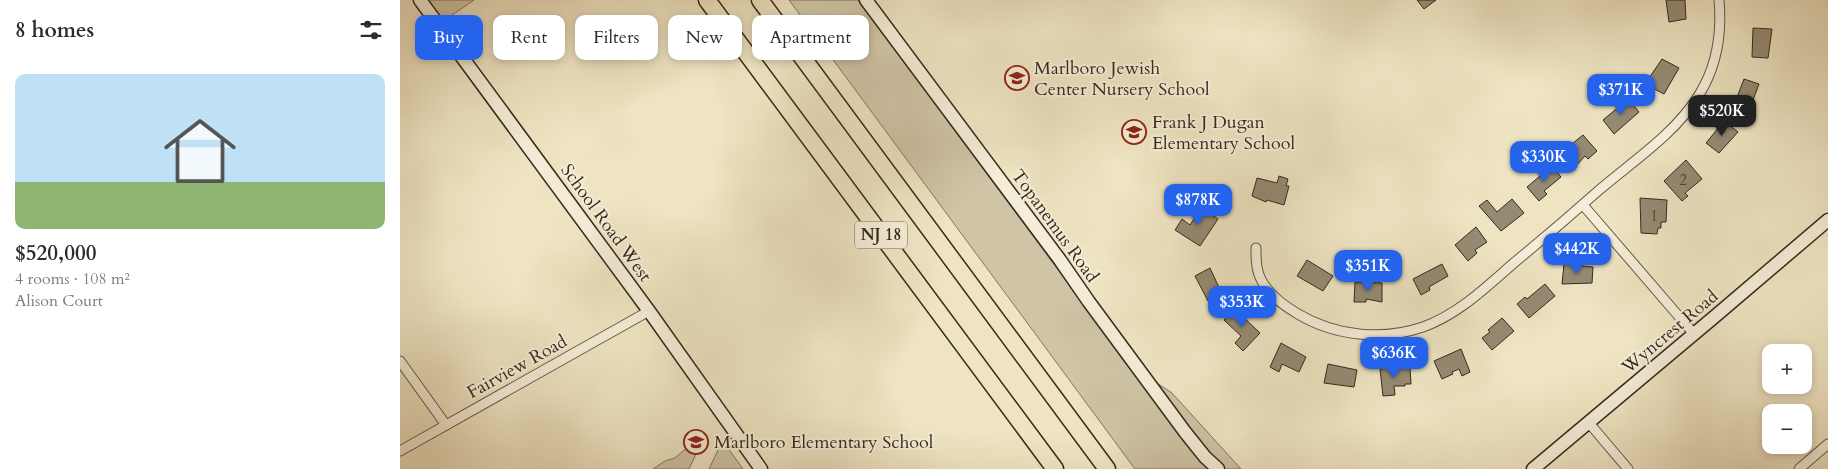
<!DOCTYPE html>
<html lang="en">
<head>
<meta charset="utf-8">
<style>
  :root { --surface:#fff; --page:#f7f7f7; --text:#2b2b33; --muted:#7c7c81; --line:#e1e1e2; --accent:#2563eb }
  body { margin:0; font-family:Cardo,serif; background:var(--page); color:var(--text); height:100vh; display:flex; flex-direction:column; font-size:19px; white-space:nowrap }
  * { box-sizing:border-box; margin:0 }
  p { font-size:16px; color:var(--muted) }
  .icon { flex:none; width:28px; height:28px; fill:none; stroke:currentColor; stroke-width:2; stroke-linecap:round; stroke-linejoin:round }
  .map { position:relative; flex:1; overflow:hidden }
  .side { display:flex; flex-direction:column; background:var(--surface); width:400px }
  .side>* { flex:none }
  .banner { position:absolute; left:15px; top:15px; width:475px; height:45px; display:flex; gap:10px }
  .tools { position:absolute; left:1362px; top:344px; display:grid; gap:10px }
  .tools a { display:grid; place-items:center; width:50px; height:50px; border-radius:10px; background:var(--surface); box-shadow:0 2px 8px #0003; font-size:25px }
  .price { position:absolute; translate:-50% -42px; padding:0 11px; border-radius:10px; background:var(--accent); color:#fff; font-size:16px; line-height:32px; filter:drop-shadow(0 1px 2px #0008) }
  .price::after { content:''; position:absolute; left:50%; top:30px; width:15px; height:11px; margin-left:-8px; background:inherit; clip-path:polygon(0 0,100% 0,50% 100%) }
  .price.active { background:#222; color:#fff }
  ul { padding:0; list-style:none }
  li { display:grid; align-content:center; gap:10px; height:265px; padding:0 15px }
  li+li { border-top:1px solid var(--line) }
  li span { display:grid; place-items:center; height:155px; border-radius:10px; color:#555 }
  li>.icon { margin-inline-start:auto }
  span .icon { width:90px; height:90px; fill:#fffc; stroke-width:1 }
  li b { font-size:21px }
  h2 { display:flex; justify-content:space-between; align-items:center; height:60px; padding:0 15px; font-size:21px }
  .tag { padding:0 18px; border-radius:10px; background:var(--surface); box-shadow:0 2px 8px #0003; font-size:18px; line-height:45px }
  .tag.active { background:var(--accent); color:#fff }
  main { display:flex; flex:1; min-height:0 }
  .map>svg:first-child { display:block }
</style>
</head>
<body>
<main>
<section class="side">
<h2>8 homes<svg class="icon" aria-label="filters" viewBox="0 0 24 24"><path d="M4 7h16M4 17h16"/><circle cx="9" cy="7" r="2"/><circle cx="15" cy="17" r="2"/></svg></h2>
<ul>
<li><span style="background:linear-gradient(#bfe0f5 70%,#8fb573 0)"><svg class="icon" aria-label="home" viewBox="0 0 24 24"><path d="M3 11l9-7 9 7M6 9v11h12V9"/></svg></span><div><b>$520,000</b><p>4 rooms · 108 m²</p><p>Alison Court</p></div></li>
</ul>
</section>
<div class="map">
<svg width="1428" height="469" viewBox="0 0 1428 469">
  <rect width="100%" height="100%" fill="#eee4c2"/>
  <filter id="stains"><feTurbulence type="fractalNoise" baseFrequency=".004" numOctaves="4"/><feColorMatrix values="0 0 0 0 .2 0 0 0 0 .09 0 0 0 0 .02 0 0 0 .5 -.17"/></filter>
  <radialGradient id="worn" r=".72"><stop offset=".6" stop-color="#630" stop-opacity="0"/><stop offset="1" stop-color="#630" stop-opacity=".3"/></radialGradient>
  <g fill="#cfc4a6" stroke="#827662">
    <polygon points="17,0 74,0 36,26"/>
    <polygon points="389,0 458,0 727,363 772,393 841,469 735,469"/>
    <polygon points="299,437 304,437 289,469 253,469 265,461 275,458"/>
    <polygon points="324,443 325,444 343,469 309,469 319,448"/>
  </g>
  <g fill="#958a73" stroke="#35291d">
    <polygon points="1017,0 1036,0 1024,9"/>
    <polygon points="1266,0 1285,0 1286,19 1269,22"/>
    <polygon points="1353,28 1372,29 1368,58 1352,57"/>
    <polygon points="1262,59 1279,68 1264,94 1245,84"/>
    <polygon points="1344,79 1359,84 1349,111 1334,105"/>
    <polygon points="1228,99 1239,112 1214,134 1203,120"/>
    <polygon points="1324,121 1338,132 1319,153 1306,143"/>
    <polygon points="1183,135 1197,151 1188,159 1185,156 1175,167 1162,152"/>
    <polygon points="1286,160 1302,179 1285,193 1288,196 1282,201 1264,181"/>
    <polygon points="1152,166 1161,177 1144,191 1147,194 1139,201 1127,187"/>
    <polygon points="879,176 888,179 886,186 889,186 884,205 867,200 866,202 852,196 857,178 877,183"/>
    <polygon points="1240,198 1267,200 1266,222 1261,222 1261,228 1258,228 1257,234 1241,233"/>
    <polygon points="1112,199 1124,213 1101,231 1079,206 1087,200 1097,212"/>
    <polygon points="804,203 811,207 808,212 818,219 800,246 775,230 782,219 790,225"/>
    <polygon points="1076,227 1087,242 1075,250 1077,253 1068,261 1055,245"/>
    <polygon points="907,260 933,276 923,291 897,276"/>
    <polygon points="1042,264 1048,276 1029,287 1030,290 1021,295 1013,279"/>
    <polygon points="1164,264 1193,267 1192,283 1162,284"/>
    <polygon points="810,268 822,294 808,301 795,276"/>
    <polygon points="955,282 982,283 982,302 966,299 966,302 954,302"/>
    <polygon points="1145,284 1155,296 1129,318 1117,304 1125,297 1127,299"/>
    <polygon points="837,307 845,314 843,317 860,333 843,351 835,343 841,336 824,320"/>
    <polygon points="1102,318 1114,331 1092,350 1082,338 1090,332 1088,330"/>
    <polygon points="881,343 906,357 899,372 882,364 879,372 870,367"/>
    <polygon points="1061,349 1070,372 1062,376 1059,369 1052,372 1053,374 1042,379 1034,361"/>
    <polygon points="928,364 957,370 954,387 924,383"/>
    <polygon points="998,367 998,368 1010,367 1011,384 1005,384 1005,386 994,386 995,395 983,396 980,369"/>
  </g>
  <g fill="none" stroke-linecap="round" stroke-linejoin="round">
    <defs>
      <g id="street">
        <polyline points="1183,205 1294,334"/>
        <path d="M856,248c0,7 0,13 1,19 3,21 24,37 41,47 37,22 84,27 125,13 36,-13 63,-40 92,-65 28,-23 56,-47 83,-71 35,-30 77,-57 101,-96 18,-29 23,-62 20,-95"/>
        <polyline points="0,361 46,425"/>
        <polyline points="1189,423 1228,469"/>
        <polyline points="0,451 249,311"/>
        <polyline points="1399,469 1428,444"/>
      </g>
      <g id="secondary">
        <polyline points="20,0 249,311 361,469"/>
        <polyline points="466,0 660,260 689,302 785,432 805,457 818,469"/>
        <polyline points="1133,469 1313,318 1428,220"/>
      </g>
      <g id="highway">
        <polyline points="307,0 655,469"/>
        <polyline points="360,0 707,469"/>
      </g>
    </defs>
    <use href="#street" stroke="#635846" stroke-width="11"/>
    <use href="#secondary" stroke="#35291d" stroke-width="15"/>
    <use href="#highway" stroke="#35291d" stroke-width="19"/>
    <use href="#street" stroke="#f4edd7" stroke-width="9"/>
    <use href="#secondary" stroke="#f4edd7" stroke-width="12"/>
    <use href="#highway" stroke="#eee4c2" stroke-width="16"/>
  </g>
  <defs>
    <symbol id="school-ring" viewBox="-11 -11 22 22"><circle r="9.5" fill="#f4edd7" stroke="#8f2418" stroke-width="1.5"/><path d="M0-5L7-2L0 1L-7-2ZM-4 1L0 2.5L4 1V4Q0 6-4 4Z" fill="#8f2418"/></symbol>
  </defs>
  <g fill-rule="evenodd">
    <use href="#school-ring" x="603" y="64" width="28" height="28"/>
    <use href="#school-ring" x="720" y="118" width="28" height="28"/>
    <use href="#school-ring" x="282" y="428" width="28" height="28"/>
  </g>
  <g text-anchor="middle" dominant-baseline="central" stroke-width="4" stroke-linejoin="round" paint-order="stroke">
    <g font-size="15" fill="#4d4132">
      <text x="1283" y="180">2</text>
      <text x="1254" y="216">1</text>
    </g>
    <rect fill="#f4edd7" stroke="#6e6455" stroke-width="1" x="455" y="221.5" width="52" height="27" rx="4"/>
    <g font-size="16" font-weight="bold" fill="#35291d">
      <text x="481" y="235">NJ 18</text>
    </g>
    <g font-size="18" fill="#35291d" stroke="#f4edd7" text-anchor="start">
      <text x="634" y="68">Marlboro Jewish<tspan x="634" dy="21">Center Nursery School</tspan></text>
      <text x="752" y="122">Frank J Dugan<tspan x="752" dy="21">Elementary School</tspan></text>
      <text x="314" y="442">Marlboro Elementary School</text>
    </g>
    <g font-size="18" fill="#35291d" stroke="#f4edd7">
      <text transform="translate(206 223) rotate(54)">School Road West</text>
      <text transform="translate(655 226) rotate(54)">Topanemus Road</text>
      <text transform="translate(1270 332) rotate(-40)">Wyncrest Road</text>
      <text transform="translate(117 367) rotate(-29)">Fairview Road</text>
    </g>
  </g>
  <rect width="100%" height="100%" filter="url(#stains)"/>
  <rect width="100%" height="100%" fill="url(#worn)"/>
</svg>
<div class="tools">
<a>+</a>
<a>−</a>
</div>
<b class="price" style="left:1221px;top:116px">$371K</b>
<b class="price active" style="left:1322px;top:137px">$520K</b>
<b class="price" style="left:1144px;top:183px">$330K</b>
<b class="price" style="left:798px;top:226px">$878K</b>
<b class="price" style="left:1177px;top:275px">$442K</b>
<b class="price" style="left:968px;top:292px">$351K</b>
<b class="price" style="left:842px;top:328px">$353K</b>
<b class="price" style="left:994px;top:379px">$636K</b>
<div class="banner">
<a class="tag active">Buy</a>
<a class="tag">Rent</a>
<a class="tag">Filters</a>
<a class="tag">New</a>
<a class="tag">Apartment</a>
</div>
</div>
</main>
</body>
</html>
